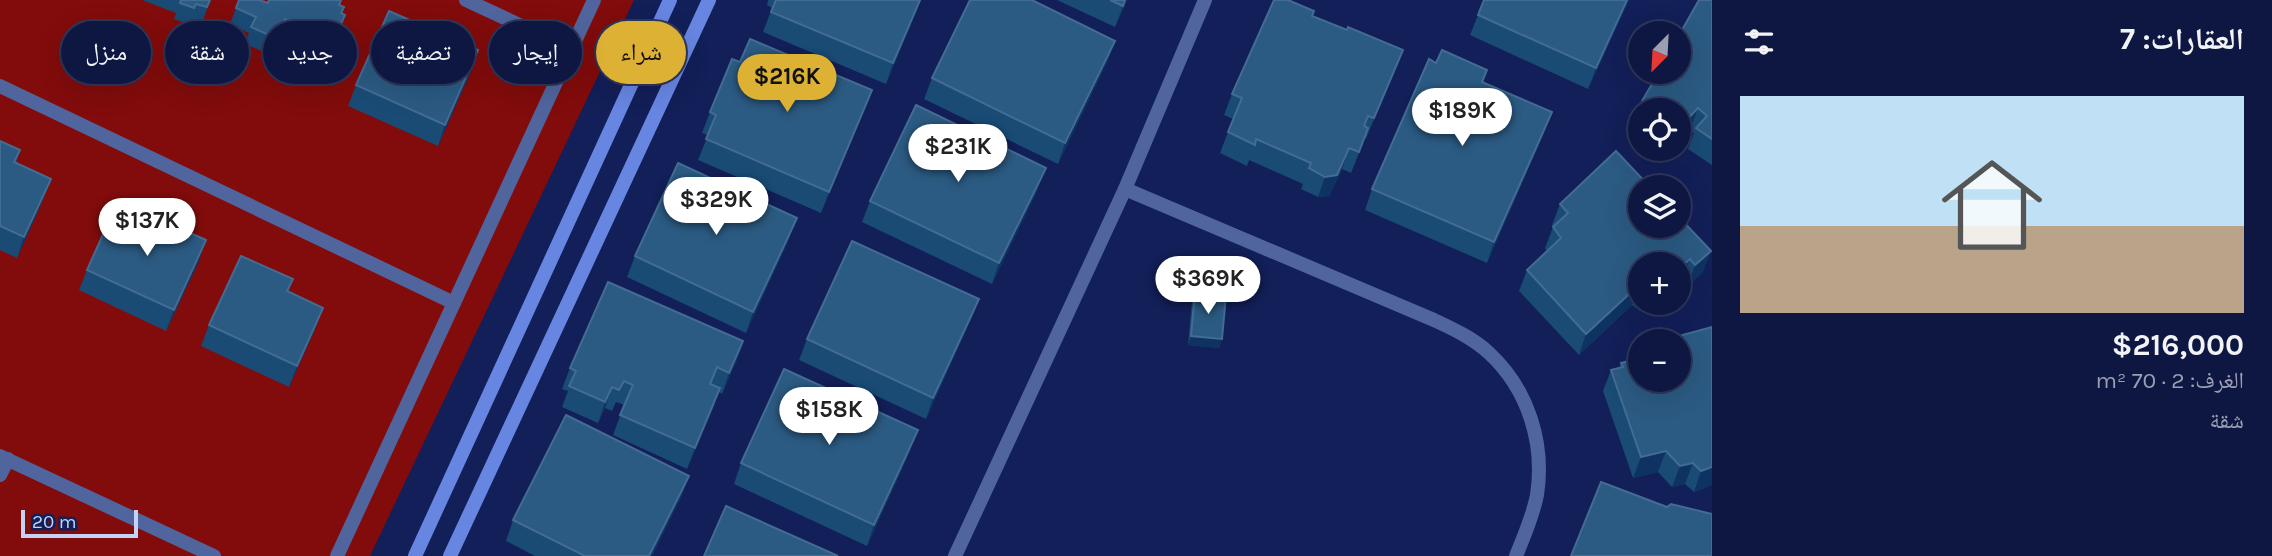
<!DOCTYPE html>
<html lang="ar">
<head>
<meta charset="utf-8">
<style>
  :root { --surface:#0e1742; --page:#172049; --text:#f1f3f6; --muted:#9b9fb2; --line:#2e365b; --accent:#ddb133 }
  body { margin:0; font-family:Karla,"Noto Naskh Arabic",sans-serif; background:var(--page); color:var(--text); direction:rtl; height:100vh; display:flex; flex-direction:column; font-size:26px; white-space:nowrap }
  * { box-sizing:border-box; margin:0 }
  p { font-size:23px; color:var(--muted) }
  .icon { flex:none; width:38px; height:38px; fill:none; stroke:currentColor; stroke-width:2; stroke-linecap:round; stroke-linejoin:round }
  .map { position:relative; flex:1; overflow:hidden; direction:ltr }
  .details { display:flex; flex-direction:column; background:var(--surface); width:560px }
  .details>* { flex:none }
  .top-card { position:absolute; left:21px; top:21px; width:665px; height:63px; direction:rtl; display:flex; gap:14px }
  .needle { width:46px; rotate:204deg }
  .controls { position:absolute; left:1628px; top:21px; display:grid; gap:14px }
  .controls a { display:grid; place-items:center; width:63px; height:63px; border-radius:50%; background:var(--surface); box-shadow:0 7px 28px #0002,0 0 0 2px var(--line); font-size:35px }
  .scale { position:absolute; left:21px; bottom:18px; width:117px; box-sizing:border-box; padding-left:7px; border:4px solid #c4d2f5; border-top:0; font-size:19px; line-height:24px; white-space:nowrap; color:#c4d2f5; -webkit-text-stroke:5px #121f58; paint-order:stroke }
  .price { position:absolute; translate:-50% -60px; padding:0 16px; border-radius:24px; background:#fff; color:#222; font-size:23px; line-height:46px; filter:drop-shadow(0 2px 4px #0008) }
  .price::after { content:''; position:absolute; left:50%; top:42px; width:21px; height:16px; margin-left:-10px; background:inherit; clip-path:polygon(0 0,100% 0,50% 100%) }
  .price.on { background:var(--accent); color:#111 }
  ul { padding:0; list-style:none }
  li { display:grid; align-content:center; gap:14px; height:371px; padding:0 28px }
  li span { display:grid; place-items:center; height:217px; border-radius:0px; color:#555 }
  li>.icon { margin-inline-start:auto }
  span .icon { width:126px; height:126px; fill:#fffc; stroke-width:1 }
  li b { font-size:30px }
  h2 { display:flex; justify-content:space-between; align-items:center; height:84px; padding:0 28px; font-size:30px }
  .chip { padding:0 24px; border-radius:32px; background:var(--surface); box-shadow:0 7px 28px #0002,0 0 0 2px var(--line); font-size:24px; line-height:63px }
  .chip.on { background:var(--accent); color:#111 }
  main { display:flex; flex:1; min-height:0 }
  .map>svg:first-child { display:block }
</style>
</head>
<body>
<main>
<section class="details">
<h2>العقارات: 7<svg class="icon" aria-label="filters" viewBox="0 0 24 24"><path d="M4 7h16M4 17h16"/><circle cx="9" cy="7" r="2"/><circle cx="15" cy="17" r="2"/></svg></h2>
<ul>
<li><span style="background:linear-gradient(#bfe0f5 60%,#b9a48a 0)"><svg class="icon" aria-label="home" viewBox="0 0 24 24"><path d="M3 11l9-7 9 7M6 9v11h12V9"/></svg></span><div><b>$216,000</b><p>الغرف: 2 · 70 m²</p><p>شقة</p></div></li>
</ul>
</section>
<div class="map">
<svg width="1712" height="556" viewBox="0 0 1712 556">
  <rect width="100%" height="100%" fill="#121f58"/>
  <polygon fill="#810c0b" points="0,0 634,0 370,556 0,556"/>
  <g fill="none" stroke-linecap="round" stroke-linejoin="round">
    <g stroke="#50659e" stroke-width="14">
      <polyline points="466,0 571,49"/>
      <polyline points="0,86 454,303"/>
      <path d="M1125,189l309,131c19,9 39,18 55,33 39,36 56,90 48,142 -4,21 -13,41 -21,61"/>
      <polyline points="0,456 214,556"/>
      <polyline points="0,475 8,459"/>
      <polyline points="337,556 594,0"/>
      <polyline points="955,556 1125,189 1205,0"/>
    </g>
    <g stroke="#6786e2" stroke-width="14">
      <polyline points="415,556 670,0"/>
      <polyline points="450,556 709,0"/>
    </g>
  </g>
  <g fill="#194b75">
    <polygon points="142,0 210,0 202,24 190,20 188,24 174,19 176,13"/>
    <polygon points="768,0 921,0 886,84 763,32 772,8 767,5"/>
    <polygon points="1057,0 1127,0 1115,27"/>
    <polygon points="1484,0 1629,0 1588,89 1470,35"/>
    <polygon points="1712,0 1712,165 1688,149 1694,133 1690,129 1678,110 1640,110 1640,127 1635,122 1642,101"/>
    <polygon points="340,5 341,13 345,15 339,31 325,62 305,54 308,47 280,35 272,55 245,44 249,33 230,24 236,8"/>
    <polygon points="1312,16 1347,30 1403,50 1366,139 1365,138 1351,173 1342,169 1329,196 1318,197 1301,189 1303,184 1249,160 1247,166 1220,153 1233,119 1224,115 1232,94"/>
    <polygon points="1115,41 1107,62 1058,164 924,99 932,78"/>
    <polygon points="1436,63 1487,70 1483,82 1544,133 1487,263 1365,210 1372,189"/>
    <polygon points="471,71 438,146 348,106 356,85"/>
    <polygon points="864,111 821,213 698,160 708,135 702,133 710,112"/>
    <polygon points="0,141 20,150 16,163 43,200 17,258 0,250"/>
    <polygon points="1038,189 992,284 862,222 870,201"/>
    <polygon points="1560,204 1678,226 1703,272 1688,286 1682,280 1678,264 1640,264 1640,303 1649,303 1640,311 1632,305 1579,355 1519,291 1527,270 1547,251 1545,248 1553,227 1552,225"/>
    <polygon points="149,229 199,261 166,331 79,290 87,270"/>
    <polygon points="789,239 746,333 627,277 635,256"/>
    <polygon points="293,279 288,292 315,329 289,387 201,346 209,325"/>
    <polygon points="1195,292 1222,339 1219,348 1188,345 1192,301"/>
    <polygon points="979,299 971,319 926,419 799,360 807,339"/>
    <polygon points="1712,327 1712,485 1694,492 1685,484 1672,487 1658,472 1633,478 1603,391 1611,370 1619,368 1621,363 1640,358 1640,380 1678,380 1678,341 1664,341 1664,340"/>
    <polygon points="743,341 736,362 722,394 719,392 687,469 613,435 624,405 616,402 612,411 605,408 598,423 562,407 568,391 562,389 570,368"/>
    <polygon points="910,451 867,546 734,484 741,463"/>
    <polygon points="689,476 681,497 652,556 535,556 506,541 513,520"/>
  </g>
  <g fill="#0e3363">
    <polygon points="920,0 921,0 886,84 893,63"/>
    <polygon points="1125,0 1127,0 1115,27 1123,6"/>
    <polygon points="1627,0 1629,0 1588,89 1596,68"/>
    <polygon points="345,15 339,31 325,62 331,46"/>
    <polygon points="1115,41 1107,62 1058,164 1065,143"/>
    <polygon points="478,50 471,71 438,146 445,125"/>
    <polygon points="1403,50 1395,71 1366,139 1374,118"/>
    <polygon points="872,90 864,111 821,213 829,192"/>
    <polygon points="1698,108 1690,129 1678,142 1678,123"/>
    <polygon points="1552,112 1544,133 1487,263 1494,242"/>
    <polygon points="1349,148 1342,169 1329,196 1318,197 1325,177"/>
    <polygon points="1046,168 1038,189 992,284 999,263"/>
    <polygon points="51,179 43,200 17,258 24,237"/>
    <polygon points="797,218 789,239 746,333 753,312"/>
    <polygon points="206,240 199,261 166,331 174,310"/>
    <polygon points="1711,251 1703,272 1688,286 1695,265"/>
    <polygon points="1690,259 1682,280 1678,284 1678,270"/>
    <polygon points="1640,284 1632,305 1579,355 1586,334"/>
    <polygon points="979,299 971,319 926,419 933,398"/>
    <polygon points="1643,303 1649,303 1640,311"/>
    <polygon points="323,308 315,329 289,387 297,366"/>
    <polygon points="1191,336 1222,339 1219,348 1188,345"/>
    <polygon points="743,341 736,362 722,394 729,373"/>
    <polygon points="612,387 605,408 598,423 605,402"/>
    <polygon points="720,388 713,409 687,469 695,448"/>
    <polygon points="918,430 910,451 867,546 874,525"/>
    <polygon points="1666,451 1658,472 1633,478 1641,457"/>
    <polygon points="1693,463 1685,484 1672,487 1680,466"/>
    <polygon points="1712,467 1712,485 1694,492 1701,471"/>
    <polygon points="689,476 681,497 652,556 649,556"/>
  </g>
  <g fill="#2b5a82" stroke="#436c94" stroke-width="2">
    <polygon points="181,0 210,0 207,7 196,4 194,8 180,3"/>
    <polygon points="239,0 259,0 268,3 269,0 341,0 339,5 344,7 341,13 345,15 331,46 311,38 313,31 285,19 278,39 251,27 256,17 236,8"/>
    <polygon points="776,0 920,0 893,63 771,12"/>
    <polygon points="970,0 1032,0 1115,41 1065,143 932,78"/>
    <polygon points="1110,0 1125,0 1123,6"/>
    <polygon points="1274,0 1288,0 1314,11 1312,16 1347,30 1348,27 1403,50 1374,118 1368,116 1364,126 1368,128 1359,152 1349,148 1337,175 1325,177 1309,168 1311,163 1256,139 1255,145 1228,132 1242,98 1232,94"/>
    <polygon points="1484,0 1627,0 1596,68 1478,15"/>
    <polygon points="1699,0 1712,0 1712,139 1696,128 1707,116 1698,108 1685,122 1678,123 1678,110 1652,110 1642,101 1659,72 1678,72 1678,37"/>
    <polygon points="389,11 478,50 445,125 356,85"/>
    <polygon points="750,39 872,90 829,192 706,139 716,115 710,112 732,59 740,62"/>
    <polygon points="1442,50 1487,70 1482,82 1552,112 1494,242 1372,189 1429,59 1436,63"/>
    <polygon points="916,105 1046,168 999,263 870,201"/>
    <polygon points="0,141 20,150 14,162 51,179 24,237 0,226"/>
    <polygon points="1616,151 1650,187 1640,187 1640,226 1678,226 1678,216 1711,251 1695,265 1690,259 1678,270 1678,264 1640,264 1640,284 1586,334 1527,270 1561,238 1553,227 1568,213 1560,204"/>
    <polygon points="678,163 797,218 753,312 635,256"/>
    <polygon points="113,212 149,229 155,217 206,240 174,310 87,270"/>
    <polygon points="852,241 979,299 933,398 807,339"/>
    <polygon points="241,256 293,279 287,291 323,308 297,366 209,325"/>
    <polygon points="608,282 743,341 729,373 717,367 710,384 720,388 695,448 620,415 633,385 624,381 619,390 612,387 605,402 569,386 576,371 570,368"/>
    <polygon points="1195,292 1226,295 1222,339 1191,336"/>
    <polygon points="1712,327 1712,467 1701,471 1693,463 1680,466 1666,451 1641,457 1611,370 1623,367 1621,363 1640,358 1640,380 1678,380 1678,341 1665,341 1664,340"/>
    <polygon points="784,369 918,430 874,525 741,463"/>
    <polygon points="566,415 689,476 649,556 585,556 513,520"/>
    <polygon points="1601,482 1667,507 1671,504 1712,514 1712,556 1571,556"/>
    <polygon points="726,506 838,556 704,556"/>
  </g>
</svg>
<div class="controls">
<a><svg class="needle" viewBox="-14 -14 28 28"><path d="M0-13l5 13h-10z" fill="#e53935"/><path d="M0 13l5-13h-10z" fill="#9b9fb2"/></svg></a>
<a><svg class="icon" aria-label="locate" viewBox="0 0 24 24"><circle cx="12" cy="12" r="6"/><path d="M12 2v4M12 18v4M2 12h4M18 12h4"/></svg></a>
<a><svg class="icon" aria-label="layers" viewBox="0 0 24 24"><path d="M12 4l9 5-9 5-9-5zM3 14l9 5 9-5"/></svg></a>
<a>+</a>
<a>−</a>
</div>
<div class="scale">20 m</div>
<b class="price on" style="left:787px;top:114px">$216K</b>
<b class="price" style="left:1462px;top:148px">$189K</b>
<b class="price" style="left:958px;top:184px">$231K</b>
<b class="price" style="left:716px;top:237px">$329K</b>
<b class="price" style="left:147px;top:258px">$137K</b>
<b class="price" style="left:1208px;top:316px">$369K</b>
<b class="price" style="left:829px;top:447px">$158K</b>
<div class="top-card">
<a class="chip on">شراء</a>
<a class="chip">إيجار</a>
<a class="chip">تصفية</a>
<a class="chip">جديد</a>
<a class="chip">شقة</a>
<a class="chip">منزل</a>
</div>
</div>
</main>
</body>
</html>
